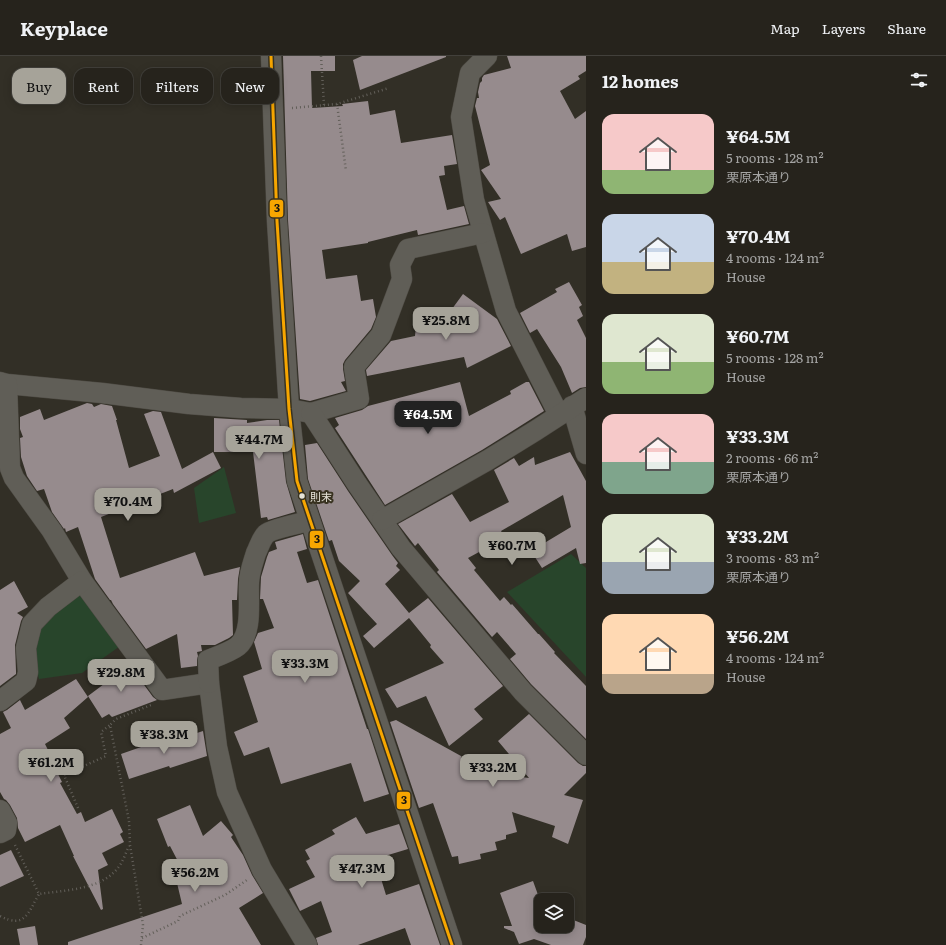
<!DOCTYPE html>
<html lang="en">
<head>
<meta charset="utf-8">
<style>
  :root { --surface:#26231c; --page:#322f29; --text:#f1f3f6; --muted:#a4a4a3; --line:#42403b; --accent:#a6a399 }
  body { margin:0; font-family:Literata,"Noto Sans JP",serif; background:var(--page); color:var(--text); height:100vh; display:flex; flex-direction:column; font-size:15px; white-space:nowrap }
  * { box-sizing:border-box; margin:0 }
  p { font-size:13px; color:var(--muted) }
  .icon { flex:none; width:22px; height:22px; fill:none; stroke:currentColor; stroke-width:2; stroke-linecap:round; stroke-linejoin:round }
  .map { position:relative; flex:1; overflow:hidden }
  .drawer { display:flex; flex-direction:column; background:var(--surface); width:360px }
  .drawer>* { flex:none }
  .hud { position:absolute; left:12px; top:12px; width:380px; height:36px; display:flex; gap:8px }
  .fabs { position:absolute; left:534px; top:837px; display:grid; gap:8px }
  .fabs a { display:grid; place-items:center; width:40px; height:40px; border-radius:8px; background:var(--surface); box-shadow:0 2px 10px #0003,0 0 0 1px var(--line); font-size:20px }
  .price { position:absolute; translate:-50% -34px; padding:0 9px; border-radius:8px; background:var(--accent); color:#111; font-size:13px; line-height:26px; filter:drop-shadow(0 1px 2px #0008) }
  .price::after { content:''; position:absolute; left:50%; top:24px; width:12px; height:9px; margin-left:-6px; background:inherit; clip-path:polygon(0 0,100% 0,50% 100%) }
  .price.current { background:#222; color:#fff }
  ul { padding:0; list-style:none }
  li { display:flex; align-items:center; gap:12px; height:100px; padding:0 16px }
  li span { display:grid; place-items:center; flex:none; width:112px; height:80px; border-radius:12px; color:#555 }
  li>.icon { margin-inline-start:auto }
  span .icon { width:48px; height:48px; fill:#fffc; stroke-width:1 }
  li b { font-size:17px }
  h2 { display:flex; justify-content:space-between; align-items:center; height:48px; padding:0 16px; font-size:17px }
  .chip { padding:0 14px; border-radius:12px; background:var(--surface); box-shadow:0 2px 10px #0003,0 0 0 1px var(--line); font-size:14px; line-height:36px }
  .chip.current { background:var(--accent); color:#111 }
  header { display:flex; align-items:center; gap:24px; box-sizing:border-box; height:56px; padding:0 20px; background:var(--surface); border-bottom:1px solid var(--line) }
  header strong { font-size:19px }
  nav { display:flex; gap:22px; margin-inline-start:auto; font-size:14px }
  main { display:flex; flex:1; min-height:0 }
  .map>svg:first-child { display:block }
</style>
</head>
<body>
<header>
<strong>Keyplace</strong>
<nav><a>Map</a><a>Layers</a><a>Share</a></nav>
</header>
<main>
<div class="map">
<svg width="586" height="889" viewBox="0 0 586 889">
  <rect width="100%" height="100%" fill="#322f26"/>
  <g fill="#28452b">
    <polygon points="224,411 236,457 199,467 194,432"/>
    <polygon points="571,498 586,512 586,621 507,536"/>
    <polygon points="81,535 123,588 82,617 39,623 33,598 37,575 57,553"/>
  </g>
  <g fill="#968b8d">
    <polygon points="283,0 335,0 335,15 311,15 312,52 343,50 342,48 368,45 370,59 395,54 401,87 452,79 457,108 444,110 445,119 439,120 447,154 464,150 469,168 418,179 417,174 368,186 368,187 322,194 326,223 357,219 361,245 373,243 376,261 371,273 345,304 343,308 343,313 345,325 341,326 346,335 310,345 300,343 288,164"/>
    <polygon points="362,0 446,0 446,1 360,34 353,4"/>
    <polygon points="507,0 586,0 586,15 578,20 580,23 560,35 575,63 586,55 586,191 572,195 567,178 521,198 505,161 500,164 488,146 501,143 481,114 490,109 475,50 477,42 479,42 478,36 480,27 482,25 482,22 484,19 511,12"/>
    <polygon points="569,226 582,249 579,251 583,260 577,264 586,282 586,331 580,332 572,337 561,311 537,273 530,277 520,257 557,236 555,233"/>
    <polygon points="463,238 497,263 511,290 467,312 464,301 367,320 366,314 391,285 415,280 416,270 438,272"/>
    <polygon points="460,326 469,360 511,338 510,335 526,326 529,326 544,355 482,394 385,449 335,372 339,369 335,362 362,354 368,350"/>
    <polygon points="87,347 92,348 94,351 101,348 112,350 117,364 116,364 129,412 160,400 144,358 153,355 161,356 182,413 213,396 221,412 174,437 173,433 101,461 120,522 195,496 204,520 240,511 238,523 237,544 232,544 233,579 229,582 215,589 201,589 202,595 197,596 198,600 197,604 197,610 181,612 177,578 146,593 113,548 111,544 110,544 95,523 78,471 66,476 65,472 64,473 52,456 44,433 37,435 27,420 21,401 20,382 23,381 20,373 20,361 40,353 44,364"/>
    <polygon points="214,362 247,364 247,367 267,364 279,364 286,426 295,456 268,464 267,461 261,462 253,396 214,396"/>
    <polygon points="317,387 348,435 392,499 398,507 396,510 400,514 385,528 409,557 428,542 503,630 474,653 483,663 449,690 426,640 397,652 385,633 444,607 430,591 431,589 409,562 374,592 363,580 377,568 348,537 360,525 339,505 332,484 329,485 308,423 305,389"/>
    <polygon points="570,396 586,425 586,507 580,508 576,492 542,512 531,495 571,471 563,439 501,475 505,482 468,502 476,512 474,514 500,545 504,541 511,549 512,548 538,578 539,578 555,596 554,597 586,630 586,683 531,628 510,603 516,598 497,576 492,581 437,516 439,514 418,487 415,490 398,468 452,438 470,466 509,446 494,414 514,402 519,410 534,401 535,409"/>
    <polygon points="303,478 307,493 297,496 307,527 318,524 367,673 368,673 389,738 364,746 351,707 281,728 269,691 244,700 234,676 258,666 243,620 262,613 254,586 258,577 274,572 263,543 260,543 261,521 267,501 269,496 277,493 275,486"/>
    <polygon points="14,525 28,551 17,557 23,561 21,565 15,589 16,615 16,618 0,630 0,534"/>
    <polygon points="125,603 153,641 157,644 112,661 109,658 102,662 88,640 120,616 115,609"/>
    <polygon points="76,623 88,641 64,662 70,672 45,688 57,712 55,712 62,726 60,727 77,758 81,756 85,766 112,753 123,776 120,778 124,786 102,797 108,809 98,814 103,853 101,854 73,800 74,800 60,769 25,786 18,772 17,762 10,749 6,744 4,743 0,736 0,678 11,672 3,656 7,654 20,644 25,654"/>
    <polygon points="529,658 578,707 583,710 586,710 586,717 564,739 583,744 568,788 552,781 555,770 512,756 517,776 506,779 506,783 495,786 497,794 480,798 481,803 459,808 458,800 452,801 433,747 419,752 390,666 396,664 461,700 466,713 529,722 498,685"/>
    <polygon points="203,675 207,700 170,712 169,710 129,723 121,698 161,684 163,688"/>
    <polygon points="190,749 203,780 221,765 233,779 231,781 243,799 252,819 263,837 239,852 261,889 68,889 68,886 182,848 177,827 184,824 180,817 183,815 170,790 168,791 157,763"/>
    <polygon points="356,761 366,778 399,768 408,793 375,803 386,839 419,828 440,889 411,889 405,872 358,889 318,889 316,882 332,876 321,845 300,855 289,833 315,821 306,805 310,803 305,794 335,778 332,774"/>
    <polygon points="11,794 24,820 0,831 0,799"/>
    <polygon points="533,825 541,847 541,870 568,870 571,863 586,869 586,881 583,889 551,889 534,883 519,888 514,876 504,872 504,870 512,870 500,837"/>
    <polygon points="35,870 38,889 20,889 17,873"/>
  </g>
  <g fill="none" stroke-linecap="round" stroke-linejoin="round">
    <defs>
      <g id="minor">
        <polyline points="271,0 277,165 289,353 297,425 452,889"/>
        <polyline points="487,0 470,17 461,61 474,144 506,255 559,359"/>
        <polyline points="0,326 7,328 102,337 189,348 241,352 289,353 311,357 359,343 354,311 381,279 402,223 400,209 408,193 483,177"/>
        <polyline points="7,328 10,412 14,422 52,475 82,525 162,634 209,627 217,691 227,736 262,814 307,889"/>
        <polyline points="572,350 586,398"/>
        <polyline points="311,357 357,428 401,492 523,636 586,699"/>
        <polyline points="382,464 488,404 535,375 586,342"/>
        <path d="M209,627l-1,-23c8,-3 24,-9 30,-14 15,-13 10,-46 11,-63 0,-10 4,-20 7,-30 3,-6 5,-14 10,-19 6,-5 35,-11 44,-13"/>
        <polyline points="0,645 26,625 28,616 26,592 32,568 48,551 82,525"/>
        <polyline points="0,754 7,767 6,774 0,777"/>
      </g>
    </defs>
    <use href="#minor" stroke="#4e4b44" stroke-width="21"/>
    <g stroke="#625f59" stroke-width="2.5" stroke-dasharray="1 3" stroke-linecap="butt">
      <polyline points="321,0 324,49"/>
      <polyline points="337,48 346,115"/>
      <polyline points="292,52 337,48 389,32"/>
      <polyline points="78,752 64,719 106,700 101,676 110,669"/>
      <path d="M15,789l24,49c26,-4 65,-4 81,-29 4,-6 6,-13 9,-19"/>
      <path d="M0,860c25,13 28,-3 39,-22"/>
      <polyline points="142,882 178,865 180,860 225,839 247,824"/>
      <polyline points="141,889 143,869 130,789 129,765 110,669 116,663 151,649"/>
    </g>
    <use href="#minor" stroke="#605e57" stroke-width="20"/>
    <defs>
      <polyline id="bus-1" points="271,0 277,165 289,353 297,425 452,889"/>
    </defs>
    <use href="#bus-1" stroke="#383220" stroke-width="6"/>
    <use href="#bus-1" stroke="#f7a600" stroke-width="3"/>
  </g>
  <circle fill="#e5e2d7" stroke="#383220" stroke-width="1.5" cx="302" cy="440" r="3.5"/>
  <g text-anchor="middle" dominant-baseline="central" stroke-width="4" stroke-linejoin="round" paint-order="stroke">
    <g font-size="11" fill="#e5e2d7" stroke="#383220" text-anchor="start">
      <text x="310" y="440">則末</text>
    </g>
  </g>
  <g stroke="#383220" stroke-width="1.5">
    <rect x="269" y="143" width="15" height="19" rx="4" fill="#f7a600"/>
    <rect x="309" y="474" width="15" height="19" rx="4" fill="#f7a600"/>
    <rect x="396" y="735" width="15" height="19" rx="4" fill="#f7a600"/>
  </g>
  <g font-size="11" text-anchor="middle" font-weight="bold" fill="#111">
    <text x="277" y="156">3</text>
    <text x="317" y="487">3</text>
    <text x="404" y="748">3</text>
  </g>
</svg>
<div class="fabs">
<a><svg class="icon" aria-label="layers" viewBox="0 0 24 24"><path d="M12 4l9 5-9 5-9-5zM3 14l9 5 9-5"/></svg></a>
</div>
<b class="price" style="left:446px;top:285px">¥25.8M</b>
<b class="price current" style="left:428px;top:379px">¥64.5M</b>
<b class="price" style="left:259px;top:404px">¥44.7M</b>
<b class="price" style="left:128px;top:466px">¥70.4M</b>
<b class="price" style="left:512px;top:510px">¥60.7M</b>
<b class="price" style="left:305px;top:628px">¥33.3M</b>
<b class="price" style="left:121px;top:637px">¥29.8M</b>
<b class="price" style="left:164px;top:699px">¥38.3M</b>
<b class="price" style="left:51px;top:727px">¥61.2M</b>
<b class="price" style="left:493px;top:732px">¥33.2M</b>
<b class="price" style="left:362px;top:833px">¥47.3M</b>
<b class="price" style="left:195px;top:837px">¥56.2M</b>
<div class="hud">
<a class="chip current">Buy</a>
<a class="chip">Rent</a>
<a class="chip">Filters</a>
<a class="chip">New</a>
</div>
</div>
<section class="drawer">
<h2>12 homes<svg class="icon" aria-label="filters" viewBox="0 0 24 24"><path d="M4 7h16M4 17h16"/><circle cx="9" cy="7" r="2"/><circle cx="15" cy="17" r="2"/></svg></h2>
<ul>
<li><span style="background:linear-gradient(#f6c9c9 70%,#8fb573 0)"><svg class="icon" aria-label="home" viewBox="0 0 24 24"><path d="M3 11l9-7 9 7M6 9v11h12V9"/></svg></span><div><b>¥64.5M</b><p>5 rooms · 128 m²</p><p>栗原本通り</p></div></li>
<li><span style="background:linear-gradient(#c9d6e8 60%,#c2b280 0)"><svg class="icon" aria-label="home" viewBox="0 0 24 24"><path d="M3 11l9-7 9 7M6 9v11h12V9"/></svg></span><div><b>¥70.4M</b><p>4 rooms · 124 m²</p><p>House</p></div></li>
<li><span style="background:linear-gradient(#dfe7d0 60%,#8fb573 0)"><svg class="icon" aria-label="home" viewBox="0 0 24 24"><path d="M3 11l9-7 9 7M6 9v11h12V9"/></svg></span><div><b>¥60.7M</b><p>5 rooms · 128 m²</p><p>House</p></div></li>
<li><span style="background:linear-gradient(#f6c9c9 60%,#7fa58c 0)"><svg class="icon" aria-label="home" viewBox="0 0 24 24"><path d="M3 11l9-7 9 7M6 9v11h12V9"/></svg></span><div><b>¥33.3M</b><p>2 rooms · 66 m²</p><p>栗原本通り</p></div></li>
<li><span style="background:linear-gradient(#dfe7d0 60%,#9aa5b1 0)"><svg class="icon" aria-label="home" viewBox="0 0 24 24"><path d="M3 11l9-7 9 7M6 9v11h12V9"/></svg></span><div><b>¥33.2M</b><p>3 rooms · 83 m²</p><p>栗原本通り</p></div></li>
<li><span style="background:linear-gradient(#ffd9b3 75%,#b9a48a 0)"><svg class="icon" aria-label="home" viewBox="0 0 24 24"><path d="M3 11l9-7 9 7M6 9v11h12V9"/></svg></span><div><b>¥56.2M</b><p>4 rooms · 124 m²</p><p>House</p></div></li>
</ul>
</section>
</main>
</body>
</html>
